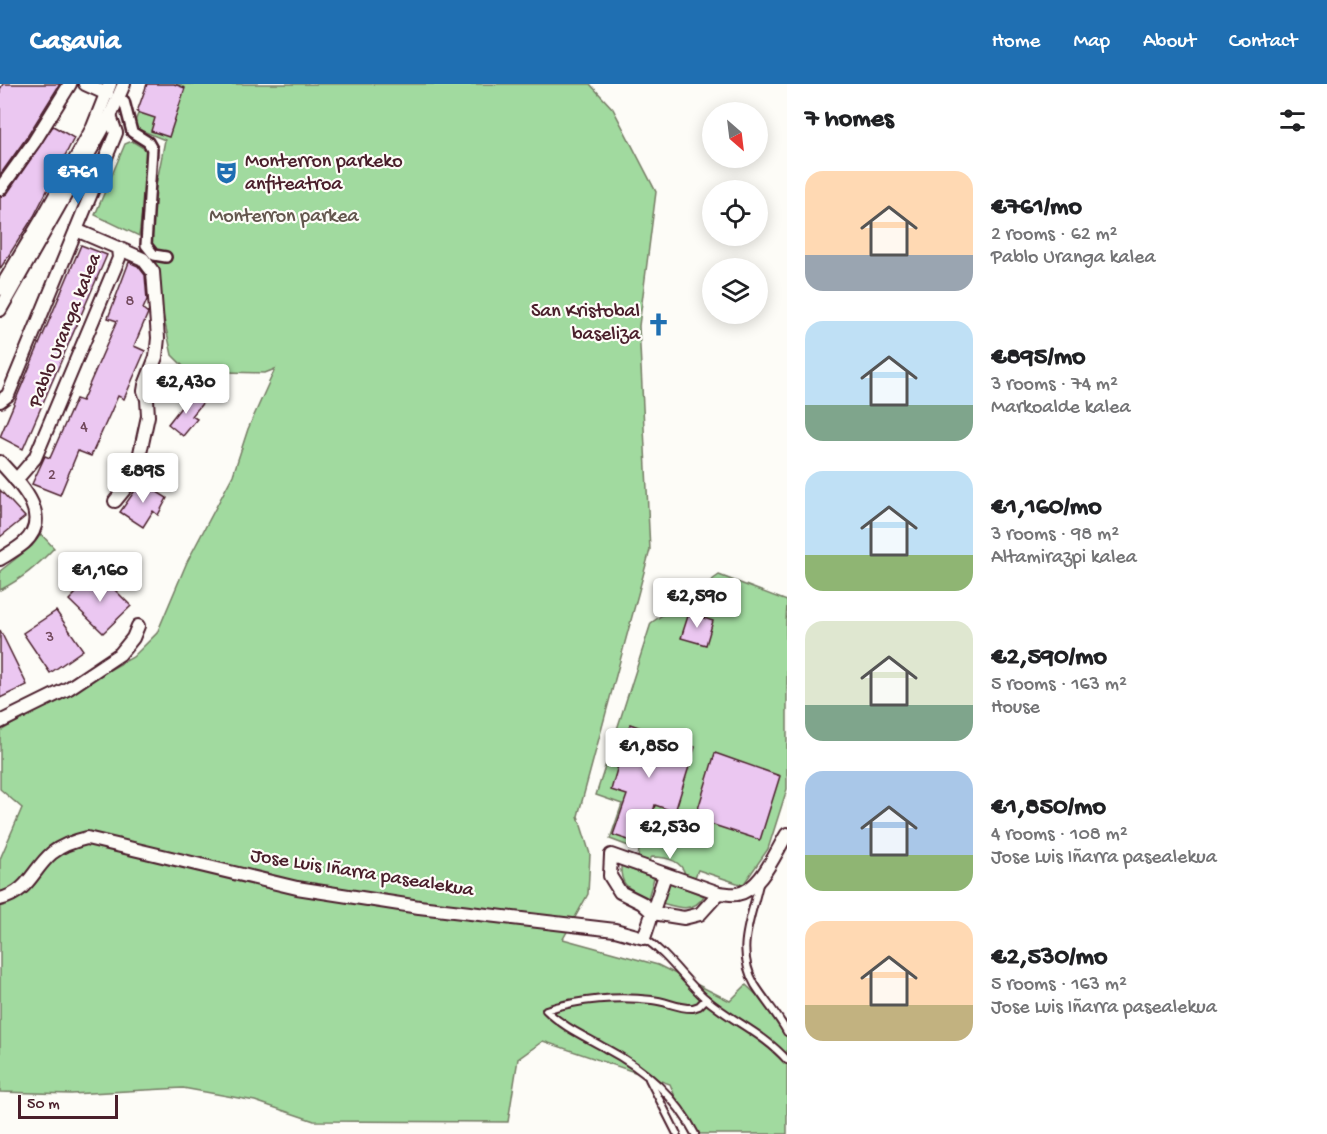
<!DOCTYPE html>
<html lang="en">
<head>
<meta charset="utf-8">
<style>
  :root { --surface:#fff; --page:#f6f6f6; --text:#202124; --muted:#757577; --accent:#1f6fb2 }
  body { margin:0; font-family:"Gochi Hand",sans-serif; background:var(--page); color:var(--text); height:100vh; display:flex; flex-direction:column; font-size:22px; white-space:nowrap }
  * { box-sizing:border-box; margin:0 }
  p { font-size:20px; color:var(--muted) }
  .icon { flex:none; width:33px; height:33px; fill:none; stroke:currentColor; stroke-width:2; stroke-linecap:round; stroke-linejoin:round }
  .map { position:relative; flex:1; overflow:hidden }
  .sheet { display:flex; flex-direction:column; background:var(--surface); width:540px }
  .sheet>* { flex:none }
  .needle { width:39px; rotate:152deg }
  .buttons { position:absolute; left:702px; top:18px; display:grid; gap:12px }
  .buttons a { display:grid; place-items:center; width:66px; height:66px; border-radius:50%; background:var(--surface); box-shadow:0 3px 15px #0003; font-size:30px }
  .scale { position:absolute; left:18px; bottom:15px; width:100px; box-sizing:border-box; padding-left:6px; border:3px solid #4a1f2b; border-top:0; font-size:16px; line-height:21px; white-space:nowrap; color:#4a1f2b; -webkit-text-stroke:4px #fdfcf7; paint-order:stroke }
  .price { position:absolute; translate:-50% -51px; padding:0 14px; border-radius:6px; background:#fff; color:#222; font-size:20px; line-height:39px; filter:drop-shadow(0 2px 3px #0008) }
  .price::after { content:''; position:absolute; left:50%; top:36px; width:18px; height:14px; margin-left:-9px; background:inherit; clip-path:polygon(0 0,100% 0,50% 100%) }
  .price.current { background:var(--accent); color:#fff }
  ul { padding:0; list-style:none }
  li { display:flex; align-items:center; gap:18px; height:150px; padding:0 18px }
  li span { display:grid; place-items:center; flex:none; width:168px; height:120px; border-radius:18px; color:#555 }
  li>.icon { margin-inline-start:auto }
  span .icon { width:72px; height:72px; fill:#fffc; stroke-width:1 }
  li b { font-size:26px }
  h2 { display:flex; justify-content:space-between; align-items:center; height:72px; padding:0 18px; font-size:26px }
  header { display:flex; align-items:center; gap:36px; box-sizing:border-box; height:84px; padding:0 30px; background:var(--accent); color:#fff }
  header strong { font-size:28px }
  nav { display:flex; gap:33px; margin-inline-start:auto; font-size:21px }
  main { display:flex; flex:1; min-height:0 }
  .map>svg:first-child { display:block }
</style>
</head>
<body>
<header>
<strong>Casavia</strong>
<nav><a>Home</a><a>Map</a><a>About</a><a>Contact</a></nav>
</header>
<main>
<div class="map">
<svg width="787" height="1050" viewBox="0 0 787 1050">
  <rect width="100%" height="100%" fill="#fdfcf7"/>
  <filter id="ink" filterUnits="userSpaceOnUse"><feTurbulence type="fractalNoise" baseFrequency=".0167" numOctaves="2"/><feDisplacementMap in="SourceGraphic" scale="12" xChannelSelector="R" yChannelSelector="G"/><feConvolveMatrix kernelMatrix="1 2 1 2 8 2 1 2 1" color-interpolation-filters="sRGB"/></filter>
  <g filter="url(#ink)">
    <g fill="#a1da9f" stroke="#767c65" stroke-width="1.5">
      <polygon points="149,0 590,0 613,25 656,108 639,242 650,466 578,732 590,770 588,810 563,855 658,881 730,917 746,901 787,940 787,1050 690,1050 670,1000 543,957 518,975 508,1038 314,1037 255,1017 183,1004 71,1010 0,1008 0,775 22,724 0,705 0,647 133,573 157,549 187,478 233,391 248,345 275,285 265,289 188,287 172,271 146,154 165,56 133,43"/>
      <polygon points="132,57 145,65 149,75 139,152 95,131 125,60"/>
      <path d="M41,450l13,14c-17,18 -32,31 -54,42v-19l32,-25z"/>
      <path d="M719,491l68,26c0,14 -3,31 0,44v144l-19,60 -25,36 -45,-15 -3,7 -10,-3c-4,-14 -19,-17 -33,-17l-4,4 -10,-3 1,-8 -29,-11 12,-35 -26,-9 55,-172z"/>
      <path d="M621,782l33,12 -6,20c-17,-9 -28,-10 -27,-32z"/>
      <path d="M669,798l35,14c-10,17 -26,12 -42,7z"/>
    </g>
    <g fill="#ebc7f1" stroke="#4a1f2b" stroke-width="1.5">
      <polygon points="3,0 60,0 27,53 0,91 0,5"/>
      <polygon points="147,0 174,0 185,4 169,53 151,47 155,34 137,28"/>
      <polygon points="53,42 74,54 34,132 0,185 0,113 7,110"/>
      <polygon points="81,161 107,171 23,365 0,353"/>
      <polygon points="129,178 138,182 145,191 147,216 143,225 148,229 134,262 145,267 124,315 118,312 91,372 78,367 60,411 32,400 45,372 50,374 76,315 82,317 117,237 108,234"/>
      <polygon points="193,308 204,317 192,332 197,335 183,352 168,340"/>
      <polygon points="141,398 167,414 158,431 153,427 143,443 120,428"/>
      <polygon points="0,406 25,433 0,453"/>
      <polygon points="97,488 131,522 103,549 69,516"/>
      <polygon points="56,527 83,566 50,589 23,549"/>
      <polygon points="689,529 713,537 706,561 681,554"/>
      <polygon points="0,546 27,601 0,614"/>
      <polygon points="630,640 695,663 675,728 655,721 644,761 613,751 627,711 611,706"/>
      <polygon points="715,669 780,692 760,756 695,735"/>
    </g>
    <g fill="none" stroke-linecap="round" stroke-linejoin="round">
      <defs>
        <g id="service">
          <path d="M759,800c-8,36 -24,66 -4,101 10,16 23,30 32,47"/>
          <path d="M644,854c25,17 40,42 62,61 27,23 57,34 81,61"/>
          <polyline points="649,995 677,1050"/>
          <path d="M695,1050c-20,-39 -52,-66 -90,-86 -21,-12 -42,-21 -59,-38 33,-11 72,-14 106,-10 14,1 27,9 41,8l6,-2 7,-7"/>
        </g>
        <polyline id="pedestrian" points="124,17 132,48 148,58 152,65 146,161 154,171 166,173"/>
        <g id="minor">
          <polyline points="85,0 107,10"/>
          <polyline points="0,105 34,58 70,0"/>
          <polyline points="0,205 45,130 93,43 110,0"/>
          <polyline points="0,226 110,32 124,0"/>
          <polyline points="0,317 8,311 116,49 110,32"/>
          <path d="M0,378c19,21 54,54 24,81 -7,6 -16,11 -24,16"/>
          <polyline points="16,396 35,374 119,174 118,164 76,146"/>
          <polyline points="115,417 133,395 137,383 148,332 147,315 144,307 145,301 156,273 158,254 153,188 143,175 118,164"/>
          <polyline points="0,638 69,604 120,570 133,554 138,542"/>
          <polygon points="611,771 719,809 700,830 684,834 653,829 642,819 620,808 610,792"/>
          <path d="M719,809c5,0 13,2 18,1 24,-4 38,-41 50,-60"/>
          <path d="M0,815c29,-7 32,-29 52,-46 10,-8 22,-12 35,-15l210,50 122,19 196,23 29,8 21,-63"/>
        </g>
      </defs>
      <use href="#service" stroke="#4a1f2b" stroke-width="10"/>
      <use href="#pedestrian" stroke="#4a1f2b" stroke-width="14"/>
      <use href="#minor" stroke="#4a1f2b" stroke-width="16"/>
      <use href="#service" stroke="#fdfcf7" stroke-width="6"/>
      <use href="#pedestrian" stroke="#fdfcf7" stroke-width="9"/>
      <use href="#minor" stroke="#fdfcf7" stroke-width="12"/>
    </g>
  </g>
  <defs>
    <symbol id="theatre-bare" viewBox="-9 -9 18 18"><path d="M-5-5.5Q0-4 5-5.5V0Q5 5 0 6Q-5 5-5 0ZM-3.3-2.5H-1v1.5H-3.3ZM1-2.5H3.3v1.5H1ZM-2.8 1Q0 5.5 2.8 1Z" fill="#1f6fb2" stroke="#fdfcf7" stroke-width="2.5" paint-order="stroke"/></symbol>
    <symbol id="church-bare" viewBox="-9 -9 18 18"><path d="M-1.2-6h2.4v3.5h3.3v2.4h-3.3V6h-2.4V-.1h-3.3v-2.4h3.3Z" fill="#1f6fb2" stroke="#fdfcf7" stroke-width="2.5" paint-order="stroke"/></symbol>
  </defs>
  <g fill-rule="evenodd">
    <use href="#theatre-bare" x="210" y="72" width="33" height="33"/>
    <use href="#church-bare" x="642" y="224" width="33" height="33"/>
  </g>
  <g text-anchor="middle" dominant-baseline="central" stroke-width="4.5" stroke-linejoin="round" paint-order="stroke">
    <g font-size="16" fill="#72495c">
      <text x="130" y="218">8</text>
      <text x="84" y="344">4</text>
      <text x="52" y="392">2</text>
      <text x="50" y="554">3</text>
    </g>
    <g font-size="20" fill="#4a1f2b" stroke="#fdfcf7" text-anchor="start">
      <text x="245" y="78">Monterron parkeko<tspan x="245" dy="23">anfiteatroa</tspan></text>
      <text x="640" y="228" text-anchor="end">San Kristobal<tspan x="640" dy="23">baseliza</tspan></text>
    </g>
    <g font-size="20" fill="#64574e" stroke="#fdfcf7">
      <text x="284" y="133">Monterron parkea</text>
    </g>
    <g font-size="20" fill="#4a1f2b" stroke="#fdfcf7">
      <text transform="translate(66 247) rotate(-68)">Pablo Uranga kalea</text>
      <text transform="translate(362 790) rotate(9)">Jose Luis Iñarra pasealekua</text>
    </g>
  </g>
</svg>
<div class="buttons">
<a><svg class="needle" viewBox="-14 -14 28 28"><path d="M0-13l5 13h-10z" fill="#e53935"/><path d="M0 13l5-13h-10z" fill="#757577"/></svg></a>
<a><svg class="icon" aria-label="locate" viewBox="0 0 24 24"><circle cx="12" cy="12" r="6"/><path d="M12 2v4M12 18v4M2 12h4M18 12h4"/></svg></a>
<a><svg class="icon" aria-label="layers" viewBox="0 0 24 24"><path d="M12 4l9 5-9 5-9-5zM3 14l9 5 9-5"/></svg></a>
</div>
<div class="scale">50 m</div>
<b class="price current" style="left:78px;top:121px">€761</b>
<b class="price" style="left:186px;top:331px">€2,430</b>
<b class="price" style="left:143px;top:420px">€895</b>
<b class="price" style="left:100px;top:519px">€1,160</b>
<b class="price" style="left:697px;top:545px">€2,590</b>
<b class="price" style="left:649px;top:695px">€1,850</b>
<b class="price" style="left:670px;top:776px">€2,530</b>
</div>
<section class="sheet">
<h2>7 homes<svg class="icon" aria-label="filters" viewBox="0 0 24 24"><path d="M4 7h16M4 17h16"/><circle cx="9" cy="7" r="2"/><circle cx="15" cy="17" r="2"/></svg></h2>
<ul>
<li><span style="background:linear-gradient(#ffd9b3 70%,#9aa5b1 0)"><svg class="icon" aria-label="home" viewBox="0 0 24 24"><path d="M3 11l9-7 9 7M6 9v11h12V9"/></svg></span><div><b>€761/mo</b><p>2 rooms · 62 m²</p><p>Pablo Uranga kalea</p></div></li>
<li><span style="background:linear-gradient(#bfe0f5 70%,#7fa58c 0)"><svg class="icon" aria-label="home" viewBox="0 0 24 24"><path d="M3 11l9-7 9 7M6 9v11h12V9"/></svg></span><div><b>€895/mo</b><p>3 rooms · 74 m²</p><p>Markoalde kalea</p></div></li>
<li><span style="background:linear-gradient(#bfe0f5 70%,#8fb573 0)"><svg class="icon" aria-label="home" viewBox="0 0 24 24"><path d="M3 11l9-7 9 7M6 9v11h12V9"/></svg></span><div><b>€1,160/mo</b><p>3 rooms · 98 m²</p><p>Altamirazpi kalea</p></div></li>
<li><span style="background:linear-gradient(#dfe7d0 70%,#7fa58c 0)"><svg class="icon" aria-label="home" viewBox="0 0 24 24"><path d="M3 11l9-7 9 7M6 9v11h12V9"/></svg></span><div><b>€2,590/mo</b><p>5 rooms · 163 m²</p><p>House</p></div></li>
<li><span style="background:linear-gradient(#a9c7e8 70%,#8fb573 0)"><svg class="icon" aria-label="home" viewBox="0 0 24 24"><path d="M3 11l9-7 9 7M6 9v11h12V9"/></svg></span><div><b>€1,850/mo</b><p>4 rooms · 108 m²</p><p>Jose Luis Iñarra pasealekua</p></div></li>
<li><span style="background:linear-gradient(#ffd9b3 70%,#c2b280 0)"><svg class="icon" aria-label="home" viewBox="0 0 24 24"><path d="M3 11l9-7 9 7M6 9v11h12V9"/></svg></span><div><b>€2,530/mo</b><p>5 rooms · 163 m²</p><p>Jose Luis Iñarra pasealekua</p></div></li>
</ul>
</section>
</main>
</body>
</html>
